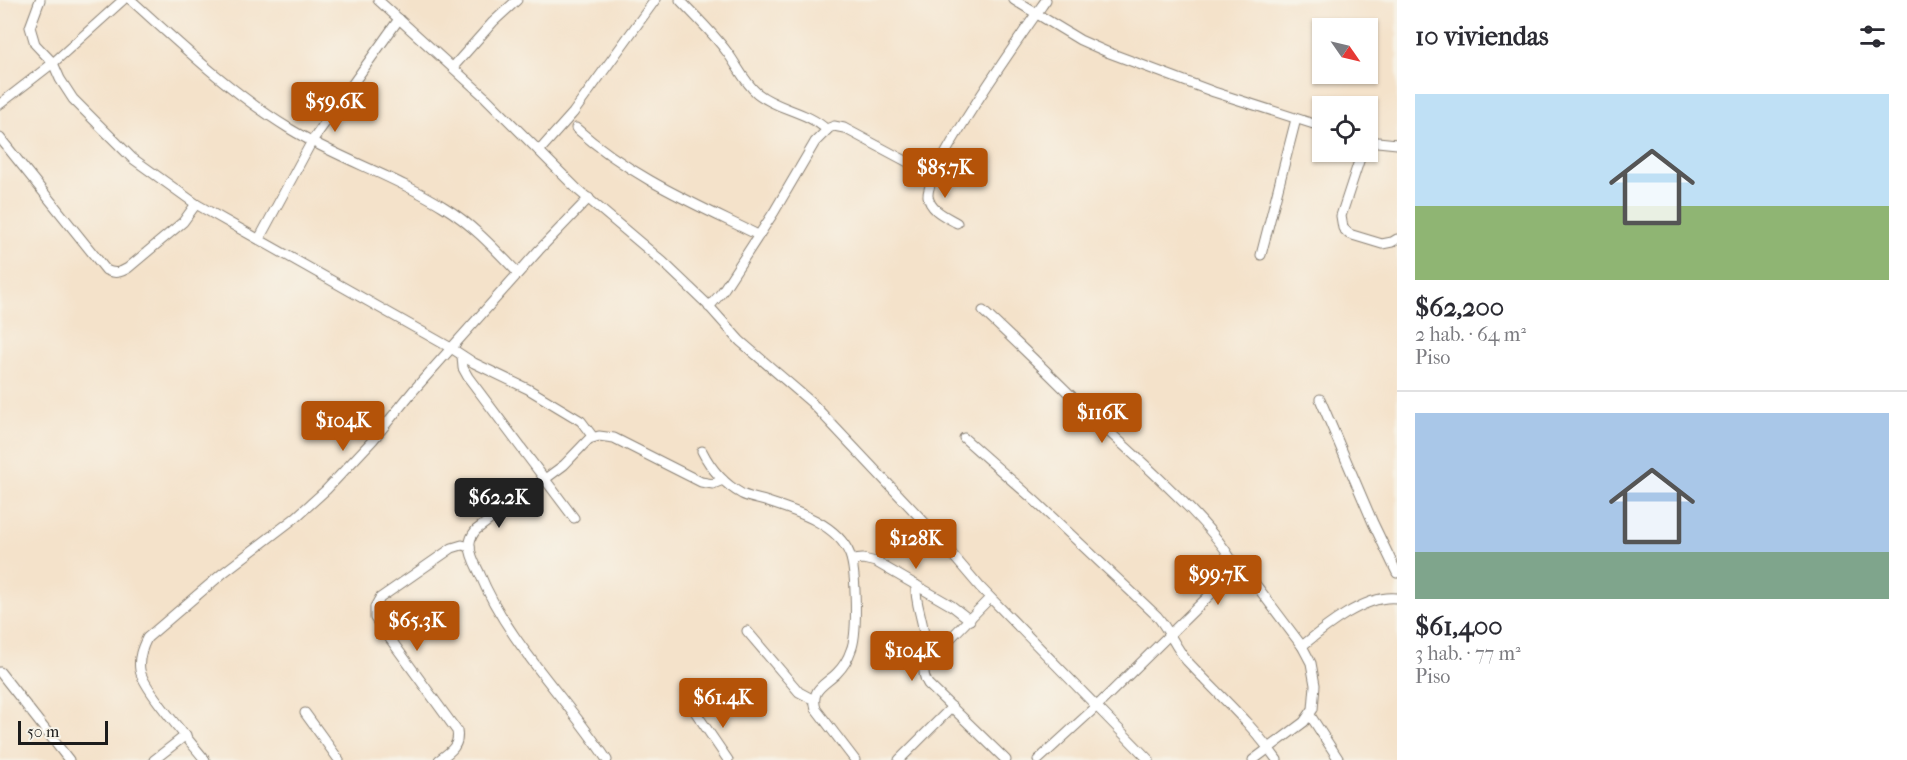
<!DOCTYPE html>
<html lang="es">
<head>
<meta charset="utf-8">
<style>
  :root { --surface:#fff; --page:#f7f7f7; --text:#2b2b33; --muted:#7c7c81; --line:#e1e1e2; --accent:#b45309 }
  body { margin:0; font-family:"IM FELL French Canon",serif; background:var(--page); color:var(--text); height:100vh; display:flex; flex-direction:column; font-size:22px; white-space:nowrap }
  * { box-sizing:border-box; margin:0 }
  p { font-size:20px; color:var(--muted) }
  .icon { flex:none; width:33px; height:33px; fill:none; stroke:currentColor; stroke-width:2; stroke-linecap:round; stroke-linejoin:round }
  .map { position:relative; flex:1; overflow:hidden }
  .side { display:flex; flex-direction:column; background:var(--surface); width:510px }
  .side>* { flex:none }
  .needle { width:39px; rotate:124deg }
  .fabs { position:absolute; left:1312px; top:18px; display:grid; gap:12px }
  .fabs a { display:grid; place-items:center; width:66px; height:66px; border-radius:0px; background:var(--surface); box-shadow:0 2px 4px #0004; font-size:30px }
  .scale { position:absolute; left:18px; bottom:15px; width:90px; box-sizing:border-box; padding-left:6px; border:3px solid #1c1c1c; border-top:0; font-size:16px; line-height:21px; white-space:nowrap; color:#1c1c1c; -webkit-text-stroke:4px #f7f3e8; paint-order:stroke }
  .price { position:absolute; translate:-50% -51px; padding:0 14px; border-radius:6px; background:var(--accent); color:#fff; font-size:20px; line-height:39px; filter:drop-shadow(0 2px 3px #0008) }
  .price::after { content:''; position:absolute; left:50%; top:36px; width:18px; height:14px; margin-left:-9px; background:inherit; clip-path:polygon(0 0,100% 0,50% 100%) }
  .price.on { background:#222; color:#fff }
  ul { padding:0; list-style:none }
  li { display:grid; align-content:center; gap:12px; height:318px; padding:0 18px }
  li+li { border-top:2px solid var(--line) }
  li span { display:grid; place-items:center; height:186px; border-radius:0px; color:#555 }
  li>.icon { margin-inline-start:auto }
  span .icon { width:108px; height:108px; fill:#fffc; stroke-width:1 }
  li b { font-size:26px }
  h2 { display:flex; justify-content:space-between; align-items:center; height:72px; padding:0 18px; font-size:26px }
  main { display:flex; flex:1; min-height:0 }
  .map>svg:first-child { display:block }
</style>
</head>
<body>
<main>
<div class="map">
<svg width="1397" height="760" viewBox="0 0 1397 760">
  <rect width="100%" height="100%" fill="#f7f3e8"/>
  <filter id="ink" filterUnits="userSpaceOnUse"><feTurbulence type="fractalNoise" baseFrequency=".0167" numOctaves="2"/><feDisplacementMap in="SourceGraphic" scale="12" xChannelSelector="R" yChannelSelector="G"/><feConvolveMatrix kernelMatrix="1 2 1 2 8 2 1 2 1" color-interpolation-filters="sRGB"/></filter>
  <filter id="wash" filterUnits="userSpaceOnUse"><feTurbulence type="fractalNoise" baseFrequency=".008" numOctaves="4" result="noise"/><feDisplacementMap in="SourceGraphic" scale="24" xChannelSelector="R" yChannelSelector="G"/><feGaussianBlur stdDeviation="1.35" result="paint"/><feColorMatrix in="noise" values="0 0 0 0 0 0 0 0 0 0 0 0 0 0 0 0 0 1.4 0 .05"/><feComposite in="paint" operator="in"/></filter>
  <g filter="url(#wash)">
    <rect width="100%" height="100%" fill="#f4e2ca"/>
  </g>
  <g filter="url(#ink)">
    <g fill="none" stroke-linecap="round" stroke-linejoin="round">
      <defs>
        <g id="minor">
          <polyline points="40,0 30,27 35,44 53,63 60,79 73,99 132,158 196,204 451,348 474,363 528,389 581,421 593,437"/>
          <path d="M131,0c51,46 100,93 159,129 49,30 105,47 154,78 28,17 51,42 74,66"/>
          <polyline points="378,0 486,98 578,190 663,262 707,304 740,341 811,402 927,525 980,587 1149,760"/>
          <path d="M680,0c16,17 33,33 47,52 10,13 17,30 30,41 21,17 50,18 70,37"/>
          <polyline points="1014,0 1080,40 1107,52 1214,92 1323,127"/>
          <polyline points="453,67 493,22 517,0"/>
          <polyline points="0,104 53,63 123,0"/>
          <path d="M576,128c55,49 117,75 182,107"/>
          <path d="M0,138l106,132c8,4 14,3 22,-2l55,-46 13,-18"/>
          <polyline points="1368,141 1397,144"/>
          <polyline points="539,151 573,113 655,0"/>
          <polyline points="1362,152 1341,216 1343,228 1349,234 1382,244 1392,242 1397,239"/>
          <path d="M957,223c-10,-6 -27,-12 -29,-27 -2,-27 97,-166 118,-196"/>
          <polyline points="259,239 312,141 399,19"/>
          <polyline points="1261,255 1296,119"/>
          <polyline points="709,307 722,292 774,212 815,142 829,128 834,126 844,128 934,176"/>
          <path d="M983,311c37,34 73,70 109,105 27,26 145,127 144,158"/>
          <polyline points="462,356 463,368 468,377 574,518"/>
          <polyline points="1320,399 1373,523 1397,573"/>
          <path d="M964,438l70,62 123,116c12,14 18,31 30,45 31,33 64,62 90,99"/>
          <path d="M702,451c9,18 22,33 40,43 8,4 17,5 26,8 28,9 70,22 82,53 6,16 8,79 1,95 -3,9 -8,17 -14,23 -12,12 -27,16 -21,36l39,51"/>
          <polyline points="852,560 863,559 876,562 952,606 970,620"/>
          <path d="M916,585c-2,19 10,39 8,58 -1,8 -2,12 2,19"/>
          <path d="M990,598l-53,54c-13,7 -17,19 -9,32l78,76"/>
          <polyline points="747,631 799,692 814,700"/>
          <path d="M1302,646c23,-19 64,-52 95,-48"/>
          <polyline points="0,672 69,760"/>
          <polyline points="305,713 339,760"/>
          <polyline points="696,713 728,760"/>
          <polyline points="1310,715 1339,760"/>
          <polyline points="154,760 186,735"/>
          <path d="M205,760c-14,-18 -62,-71 -65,-90 -2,-12 2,-22 7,-32l76,-65 72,-55 31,-28 47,-50 40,-49 126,-141 50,-52"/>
          <path d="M439,760c11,-8 21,-14 18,-29l-82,-113v-11l5,-9 72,-50 10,-3 8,2"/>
          <path d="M607,760c-42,-64 -99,-117 -128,-188 -4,-8 -9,-17 -9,-26 -1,-6 2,-11 6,-16l88,-65 25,-26 10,-3 15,2 87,44 12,2 10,-4"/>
          <polyline points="899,760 952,707"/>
          <polyline points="1038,760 1097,706 1226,579 1241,574 1253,581 1302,646 1311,663 1315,685 1313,709 1304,722 1253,760"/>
        </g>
      </defs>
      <use href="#minor" stroke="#887f73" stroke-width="11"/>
      <use href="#minor" stroke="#fff" stroke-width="9"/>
    </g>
  </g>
</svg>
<div class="fabs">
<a><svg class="needle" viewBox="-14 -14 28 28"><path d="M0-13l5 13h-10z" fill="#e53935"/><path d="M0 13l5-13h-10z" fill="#7c7c81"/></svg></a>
<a><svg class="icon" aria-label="locate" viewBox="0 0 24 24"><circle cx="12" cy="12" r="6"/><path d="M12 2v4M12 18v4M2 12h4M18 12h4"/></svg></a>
</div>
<div class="scale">50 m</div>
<b class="price" style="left:335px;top:133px">$59.6K</b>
<b class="price" style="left:945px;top:199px">$85.7K</b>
<b class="price" style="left:1102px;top:444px">$116K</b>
<b class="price" style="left:343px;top:452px">$104K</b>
<b class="price on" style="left:499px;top:529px">$62.2K</b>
<b class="price" style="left:916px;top:570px">$128K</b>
<b class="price" style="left:1218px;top:606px">$99.7K</b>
<b class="price" style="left:417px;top:652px">$65.3K</b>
<b class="price" style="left:912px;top:682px">$104K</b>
<b class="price" style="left:723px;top:729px">$61.4K</b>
</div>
<section class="side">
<h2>10 viviendas<svg class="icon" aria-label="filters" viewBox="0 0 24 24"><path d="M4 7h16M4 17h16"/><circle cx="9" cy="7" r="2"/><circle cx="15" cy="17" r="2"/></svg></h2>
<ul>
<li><span style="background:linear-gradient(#bfe0f5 60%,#8fb573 0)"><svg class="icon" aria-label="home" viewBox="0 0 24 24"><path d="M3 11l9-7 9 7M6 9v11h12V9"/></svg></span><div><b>$62,200</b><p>2 hab. · 64 m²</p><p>Piso</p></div></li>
<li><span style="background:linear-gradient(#a9c7e8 75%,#7fa58c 0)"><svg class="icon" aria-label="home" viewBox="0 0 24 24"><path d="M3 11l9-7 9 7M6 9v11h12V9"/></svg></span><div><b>$61,400</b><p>3 hab. · 77 m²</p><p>Piso</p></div></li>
</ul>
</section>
</main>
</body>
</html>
